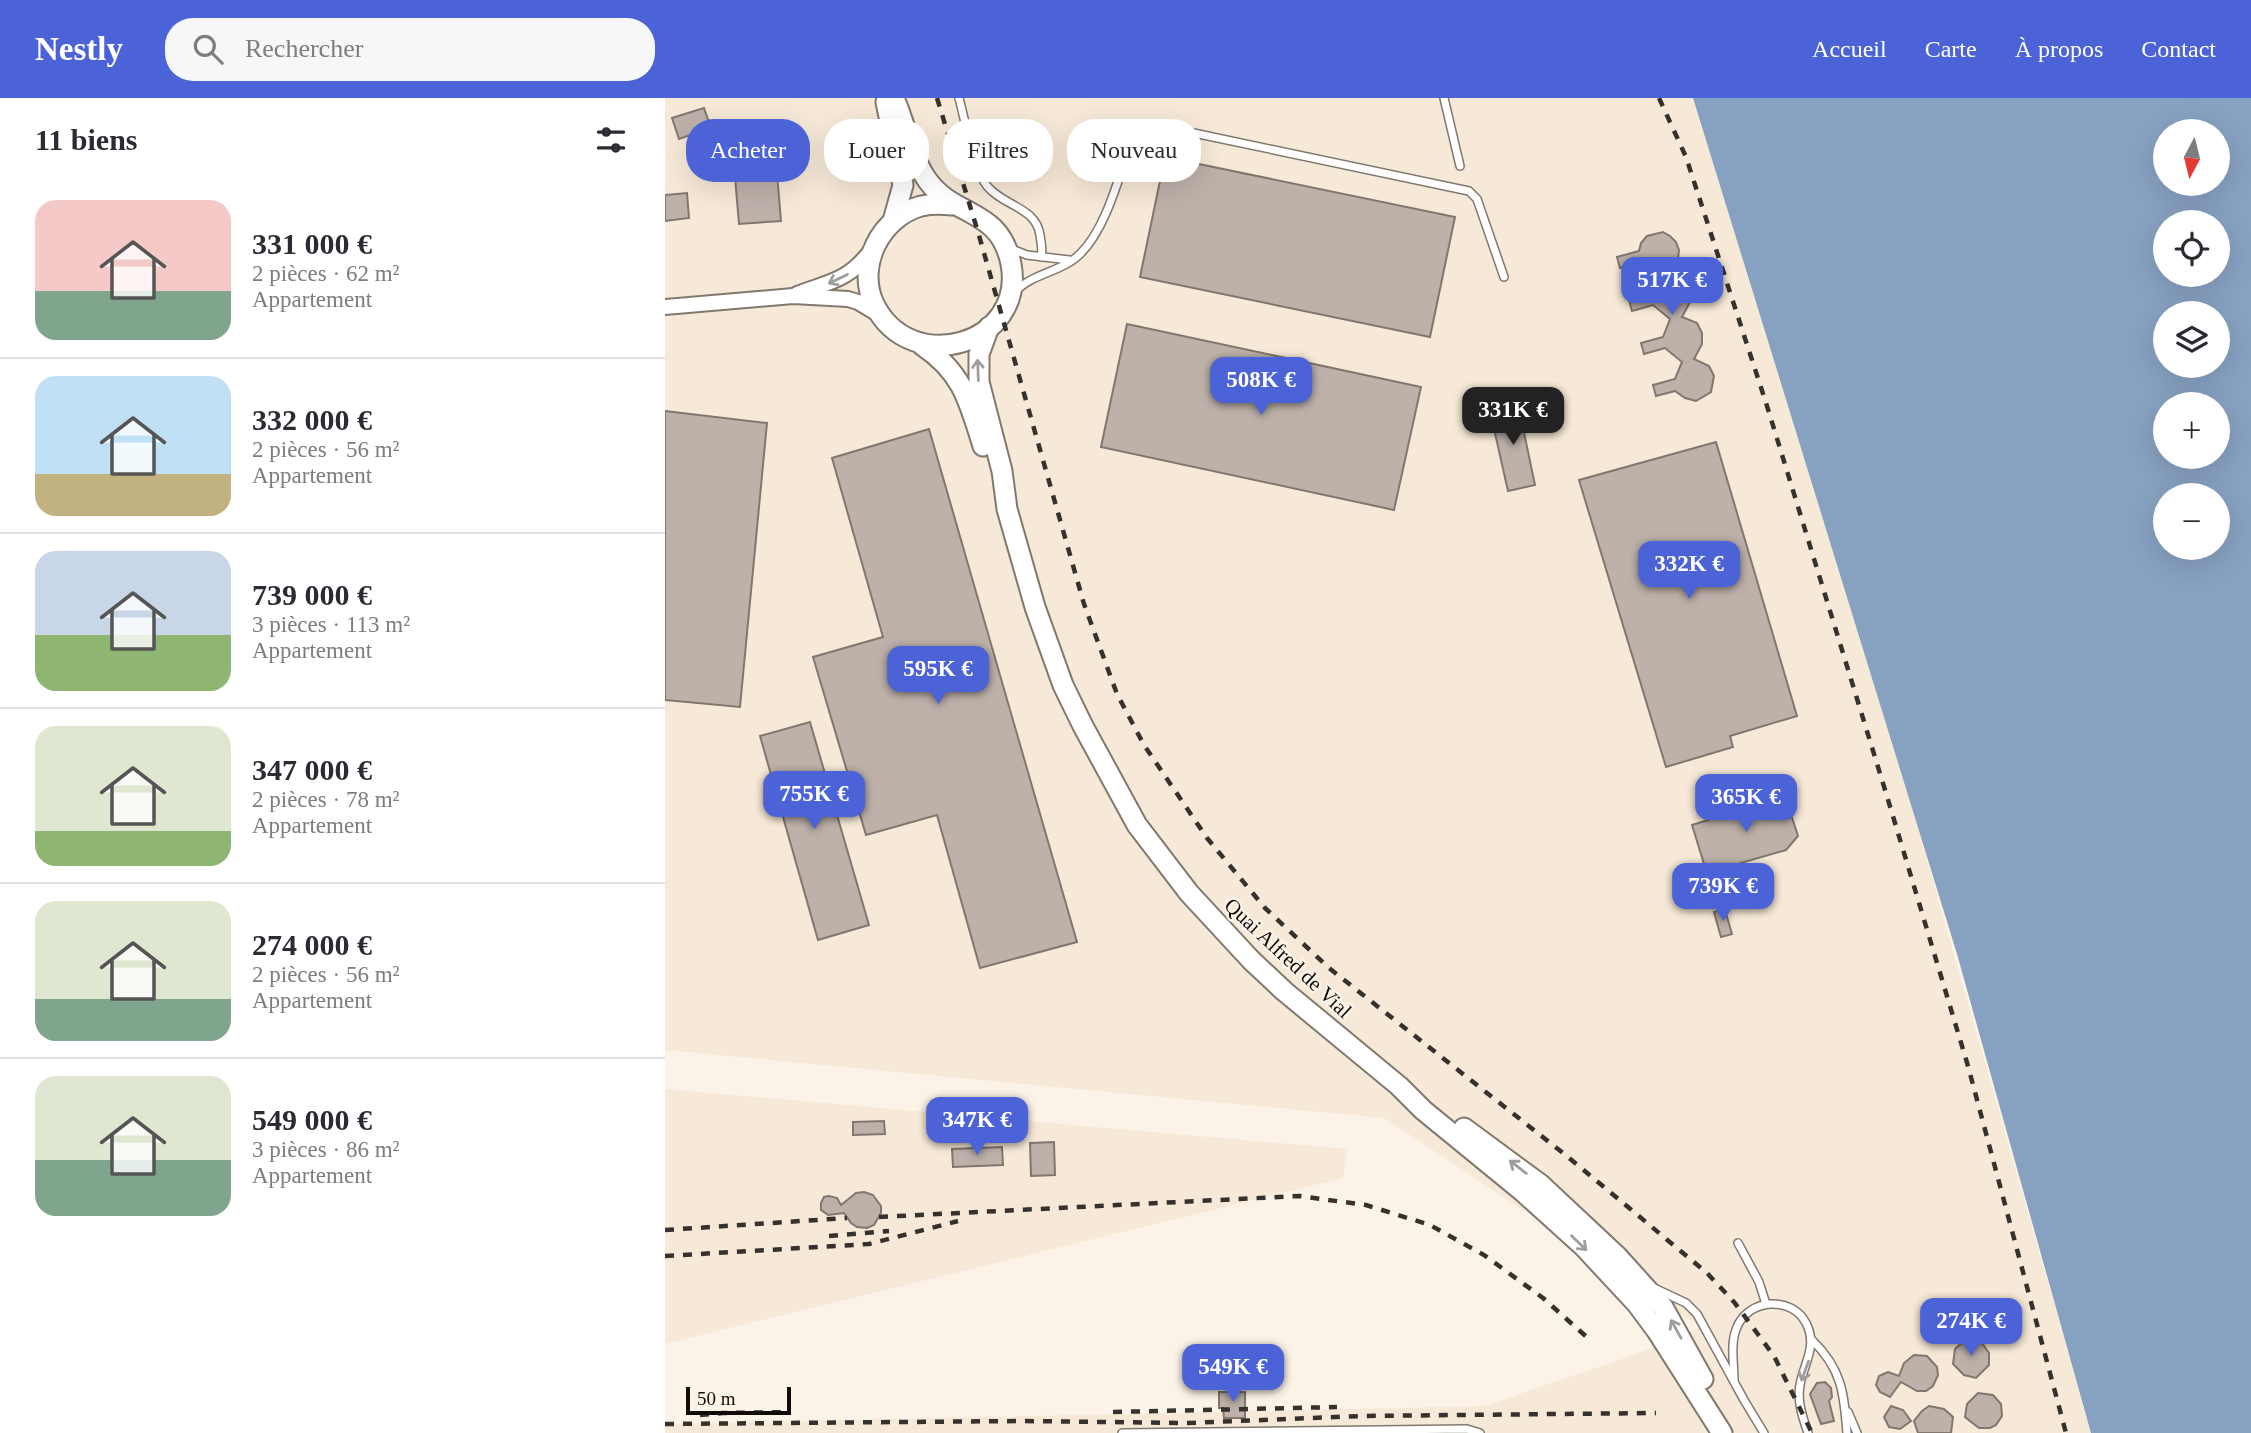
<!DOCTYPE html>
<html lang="fr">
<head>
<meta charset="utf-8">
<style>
  :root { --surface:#fff; --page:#f7f7f7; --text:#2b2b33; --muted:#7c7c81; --line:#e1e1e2; --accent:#4b63d7 }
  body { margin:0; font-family:"Times New Roman",serif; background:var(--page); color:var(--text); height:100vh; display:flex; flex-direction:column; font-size:26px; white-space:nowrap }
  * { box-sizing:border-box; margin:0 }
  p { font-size:23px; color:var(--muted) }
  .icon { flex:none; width:38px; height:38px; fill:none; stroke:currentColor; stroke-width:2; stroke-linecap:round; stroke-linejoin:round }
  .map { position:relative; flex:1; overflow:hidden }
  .details { display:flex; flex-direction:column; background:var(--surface); width:665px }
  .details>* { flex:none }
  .hud { position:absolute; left:21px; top:21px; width:665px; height:63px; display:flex; gap:14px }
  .needle { width:46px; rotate:187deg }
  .tools { position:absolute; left:1488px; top:21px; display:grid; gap:14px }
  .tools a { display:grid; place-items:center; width:77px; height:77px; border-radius:50%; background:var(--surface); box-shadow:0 7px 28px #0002; font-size:35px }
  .scale { position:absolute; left:21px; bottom:18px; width:105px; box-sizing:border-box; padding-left:7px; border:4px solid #0f0c09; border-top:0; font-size:19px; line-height:24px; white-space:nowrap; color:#0f0c09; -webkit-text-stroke:5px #fcf3e8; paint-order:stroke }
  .price { position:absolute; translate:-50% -60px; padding:0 16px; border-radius:14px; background:var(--accent); color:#fff; font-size:23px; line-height:46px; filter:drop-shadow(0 2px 4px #0008) }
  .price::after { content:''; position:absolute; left:50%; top:42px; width:21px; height:16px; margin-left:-10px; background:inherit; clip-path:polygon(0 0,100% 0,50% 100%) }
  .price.on { background:#222; color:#fff }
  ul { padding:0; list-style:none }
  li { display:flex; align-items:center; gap:21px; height:175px; padding:0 35px }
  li+li { border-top:2px solid var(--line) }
  li span { display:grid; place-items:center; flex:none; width:196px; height:140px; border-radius:21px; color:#555 }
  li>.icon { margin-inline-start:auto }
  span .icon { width:84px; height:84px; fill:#fffc; stroke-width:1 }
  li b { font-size:30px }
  h2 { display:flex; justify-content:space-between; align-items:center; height:84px; padding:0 35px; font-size:30px }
  .chip { padding:0 24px; border-radius:28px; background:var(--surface); box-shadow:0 7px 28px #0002; font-size:24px; line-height:63px }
  .chip.on { background:var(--accent); color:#fff }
  header { display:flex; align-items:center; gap:42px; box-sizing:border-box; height:98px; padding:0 35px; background:var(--accent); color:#fff }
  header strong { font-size:33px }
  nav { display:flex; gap:38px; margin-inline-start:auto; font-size:24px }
  .search { width:490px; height:63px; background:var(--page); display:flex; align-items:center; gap:18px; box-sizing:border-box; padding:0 24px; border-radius:28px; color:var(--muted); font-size:26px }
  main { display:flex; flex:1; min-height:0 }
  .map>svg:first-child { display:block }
</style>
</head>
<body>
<header>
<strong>Nestly</strong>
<div class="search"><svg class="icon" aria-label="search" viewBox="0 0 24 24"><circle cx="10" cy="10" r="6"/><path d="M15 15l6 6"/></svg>Rechercher</div>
<nav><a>Accueil</a><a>Carte</a><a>À propos</a><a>Contact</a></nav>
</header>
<main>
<section class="details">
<h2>11 biens<svg class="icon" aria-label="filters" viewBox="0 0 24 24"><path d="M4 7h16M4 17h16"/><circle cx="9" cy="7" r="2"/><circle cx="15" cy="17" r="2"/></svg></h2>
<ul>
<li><span style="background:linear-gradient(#f6c9c9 65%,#7fa58c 0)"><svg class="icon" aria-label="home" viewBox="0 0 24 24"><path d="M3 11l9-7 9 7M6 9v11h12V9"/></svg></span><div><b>331 000 €</b><p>2 pièces · 62 m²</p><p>Appartement</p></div></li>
<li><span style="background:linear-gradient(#bfe0f5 70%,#c2b280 0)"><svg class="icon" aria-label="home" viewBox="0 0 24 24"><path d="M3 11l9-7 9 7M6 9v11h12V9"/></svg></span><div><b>332 000 €</b><p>2 pièces · 56 m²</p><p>Appartement</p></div></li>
<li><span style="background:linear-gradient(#c9d6e8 60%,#8fb573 0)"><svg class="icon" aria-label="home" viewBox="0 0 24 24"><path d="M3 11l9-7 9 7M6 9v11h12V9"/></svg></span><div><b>739 000 €</b><p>3 pièces · 113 m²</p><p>Appartement</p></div></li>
<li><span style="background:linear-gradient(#dfe7d0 75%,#8fb573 0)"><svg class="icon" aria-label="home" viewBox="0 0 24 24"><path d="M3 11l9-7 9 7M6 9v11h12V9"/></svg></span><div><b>347 000 €</b><p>2 pièces · 78 m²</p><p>Appartement</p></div></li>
<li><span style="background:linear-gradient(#dfe7d0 70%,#7fa58c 0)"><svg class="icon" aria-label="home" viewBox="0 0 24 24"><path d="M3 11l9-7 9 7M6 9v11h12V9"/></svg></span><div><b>274 000 €</b><p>2 pièces · 56 m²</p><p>Appartement</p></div></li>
<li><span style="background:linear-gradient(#dfe7d0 60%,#7fa58c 0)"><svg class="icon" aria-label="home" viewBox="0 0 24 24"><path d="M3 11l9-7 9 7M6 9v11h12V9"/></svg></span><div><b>549 000 €</b><p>3 pièces · 86 m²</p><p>Appartement</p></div></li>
</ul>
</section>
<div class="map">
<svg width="1586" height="1335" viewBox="0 0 1586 1335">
  <rect width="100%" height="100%" fill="#fcf3e8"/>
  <g fill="#f7e9d7">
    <polygon points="0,0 1028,0 1250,720 1426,1335 0,1335 0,1326 820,1308 997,1247 1035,1229 719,1020 0,952"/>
    <polygon points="0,991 682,1051 678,1080 0,1246"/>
  </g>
  <path fill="#87a1c1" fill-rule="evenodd" d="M1028,0h558v1335h-160l-134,-479zM1500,33h52v53h-52zM1500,124h52v53h-52zM1500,215h52v53h-52zM1500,306h52v53h-52zM1500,397h52v53h-52z"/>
  <g fill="#beb1aa" stroke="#82766f" stroke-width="2">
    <polygon points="39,10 46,30 14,41 7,20"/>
    <polygon points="500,59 790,119 765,239 475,179"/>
    <polygon points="112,75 116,123 74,126 70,79"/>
    <polygon points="22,95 24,120 0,123 0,97"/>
    <polygon points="998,134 1005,138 1011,144 1014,152 1013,160 1004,175 1020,183 1025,192 1025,204 1017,219 1032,225 1037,235 1037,246 1029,261 1044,268 1049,278 1046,294 1031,303 1020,300 1010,293 991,298 988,287 1010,281 1017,264 1000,250 979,256 976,245 998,239 1005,221 988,207 967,213 964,202 986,196 993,179 975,165 955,170 952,159 974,153 976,145 982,138"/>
    <polygon points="462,226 756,289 729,412 436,349"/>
    <polygon points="853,306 870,387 843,393 825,313"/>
    <polygon points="0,313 102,325 75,609 0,602"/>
    <polygon points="264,331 412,844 315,870 272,717 201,737 148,559 218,539 167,360"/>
    <polygon points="1051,344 1132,618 1065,638 1068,649 1001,669 914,382"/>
    <polygon points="145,624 204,827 153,842 95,638"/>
    <polygon points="1120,698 1133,738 1121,752 1055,771 1039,766 1027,727"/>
    <polygon points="1060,812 1067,836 1056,839 1049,814"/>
    <polygon points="219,1023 220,1036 188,1037 188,1024"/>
    <polygon points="389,1044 390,1077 366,1078 365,1045"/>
    <polygon points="337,1049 338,1067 288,1069 287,1051"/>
    <polygon points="199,1094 208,1097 216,1108 216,1115 209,1127 202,1130 192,1129 186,1125 179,1115 163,1117 156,1112 156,1105 159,1099 164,1098 172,1100 176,1107 191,1095"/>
    <polygon points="1306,1242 1317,1245 1324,1255 1324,1267 1311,1280 1299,1277 1288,1266 1290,1251 1299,1243"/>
    <polygon points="1249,1257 1262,1258 1272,1269 1273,1277 1268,1288 1261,1293 1252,1293 1236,1284 1225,1299 1215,1294 1211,1287 1214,1278 1223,1274 1234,1278 1239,1265"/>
    <polygon points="1160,1284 1166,1290 1167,1299 1164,1303 1169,1323 1156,1326 1145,1296 1152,1285"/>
    <polygon points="554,1294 580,1294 580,1320 559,1320 558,1310 554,1310"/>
    <polygon points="1313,1295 1328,1297 1336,1306 1337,1318 1331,1327 1325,1330 1314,1330 1300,1319 1302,1306"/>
    <polygon points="1226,1308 1238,1312 1246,1323 1235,1331 1224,1329 1219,1319"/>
    <polygon points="1264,1308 1279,1311 1288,1319 1286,1335 1253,1335 1249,1323 1257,1313"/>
  </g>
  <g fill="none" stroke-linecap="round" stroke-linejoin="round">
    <defs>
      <g id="lane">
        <path d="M294,0c6,22 15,72 28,88 16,20 49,21 53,49 1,8 3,14 1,22"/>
        <polyline points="779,0 795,68"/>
        <polyline points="344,150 362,157 404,162"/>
        <path d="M350,194c17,-19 47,-20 65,-38 27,-26 40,-82 53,-117l11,-12 26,3 299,63 8,8 27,78"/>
        <polyline points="1073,1145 1094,1184 1101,1206"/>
        <polyline points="989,1190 1021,1205 1032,1216 1079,1302 1099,1335"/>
        <path d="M1147,1242c30,29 32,53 35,93"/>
        <path d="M1069,1283c0,-17 -4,-39 3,-54 12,-29 55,-31 69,-4 11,21 0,37 -5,57 -5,18 1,36 7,53"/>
        <polyline points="1183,1314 1192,1335"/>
        <polyline points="457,1335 802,1331 815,1335"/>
      </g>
      <g id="street">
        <path d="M132,196c34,-13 49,-12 74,-43"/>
        <polyline points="0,209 128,198 183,201 193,204 213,216"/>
      </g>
      <g id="secondary">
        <path d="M229,0c12,27 17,60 34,83 27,37 72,27 83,83 15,81 -101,114 -137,40 -18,-39 7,-87 47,-98 10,-2 21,-2 31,-1"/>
        <polyline points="221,4 238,87 228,123"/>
        <polyline points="324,229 314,256 314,284 337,373 342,411 370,509 398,587 418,628 472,727 524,795 586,862 619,893 734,988 758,1012 857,1093 919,1149 972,1206 992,1233 1057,1335"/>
        <path d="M258,248c40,27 46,56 60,100"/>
        <polyline points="799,1030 875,1086 953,1159 998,1209 1038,1281"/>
      </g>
    </defs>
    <use href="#lane" stroke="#81786e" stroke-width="10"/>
    <use href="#street" stroke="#81786e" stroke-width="18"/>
    <use href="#secondary" stroke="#81786e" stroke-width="23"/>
    <use href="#lane" stroke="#fff" stroke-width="7"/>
    <use href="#street" stroke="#fff" stroke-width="14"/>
    <use href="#secondary" stroke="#fff" stroke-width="19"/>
    <g stroke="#35312d" stroke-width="4.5" stroke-dasharray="9 9" stroke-linecap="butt">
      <polyline points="272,0 313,134 419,506 452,596 479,647 542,740 600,810 664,870 903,1059 1042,1175 1069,1204 1109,1258 1147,1335"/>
      <polyline points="994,0 1021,59 1102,308 1221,695 1303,968 1401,1335"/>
      <polyline points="214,1119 634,1098 701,1107 765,1127 819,1157 878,1200 925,1242"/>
      <polyline points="0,1132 182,1120"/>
      <polyline points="164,1138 224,1133"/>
      <polyline points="0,1158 204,1146 293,1123"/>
      <polyline points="448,1314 672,1309"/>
      <polyline points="35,1317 58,1315 126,1314"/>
      <polyline points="0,1326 357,1323 523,1325 696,1318 991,1315"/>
    </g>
  </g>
  <defs><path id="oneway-shaft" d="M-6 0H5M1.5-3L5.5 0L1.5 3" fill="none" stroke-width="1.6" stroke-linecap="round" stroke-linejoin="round" transform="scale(1.75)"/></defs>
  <g stroke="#9f9e9d">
    <use href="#oneway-shaft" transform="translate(173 181) rotate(154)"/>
    <use href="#oneway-shaft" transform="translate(313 272) rotate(-92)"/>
    <use href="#oneway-shaft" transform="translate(853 1069) rotate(-142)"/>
    <use href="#oneway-shaft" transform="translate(914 1145) rotate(44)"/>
    <use href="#oneway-shaft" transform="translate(1011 1231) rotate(-119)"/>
    <use href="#oneway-shaft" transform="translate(1140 1273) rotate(110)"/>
  </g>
  <g text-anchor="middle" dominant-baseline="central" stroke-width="5" stroke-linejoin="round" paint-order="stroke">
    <g font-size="21" fill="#0f0c09" stroke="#fcf3e8">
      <text transform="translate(623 860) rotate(43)">Quai Alfred de Vial</text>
    </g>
  </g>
</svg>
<div class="tools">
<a><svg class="needle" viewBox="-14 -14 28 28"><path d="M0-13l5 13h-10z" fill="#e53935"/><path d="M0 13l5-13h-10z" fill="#7c7c81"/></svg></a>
<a><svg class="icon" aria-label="locate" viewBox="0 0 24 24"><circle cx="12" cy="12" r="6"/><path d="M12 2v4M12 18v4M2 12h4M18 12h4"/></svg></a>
<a><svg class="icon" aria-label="layers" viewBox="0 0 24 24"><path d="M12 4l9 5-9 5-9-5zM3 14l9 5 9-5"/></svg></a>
<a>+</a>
<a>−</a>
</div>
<div class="scale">50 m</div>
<b class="price" style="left:1007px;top:219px">517K €</b>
<b class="price" style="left:596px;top:319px">508K €</b>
<b class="price on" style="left:848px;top:349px">331K €</b>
<b class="price" style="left:1024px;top:503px">332K €</b>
<b class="price" style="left:273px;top:608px">595K €</b>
<b class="price" style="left:149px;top:733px">755K €</b>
<b class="price" style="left:1081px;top:736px">365K €</b>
<b class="price" style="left:1058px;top:825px">739K €</b>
<b class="price" style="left:312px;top:1059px">347K €</b>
<b class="price" style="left:1306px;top:1260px">274K €</b>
<b class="price" style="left:568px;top:1306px">549K €</b>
<div class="hud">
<a class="chip on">Acheter</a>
<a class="chip">Louer</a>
<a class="chip">Filtres</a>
<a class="chip">Nouveau</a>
</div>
</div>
</main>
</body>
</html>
